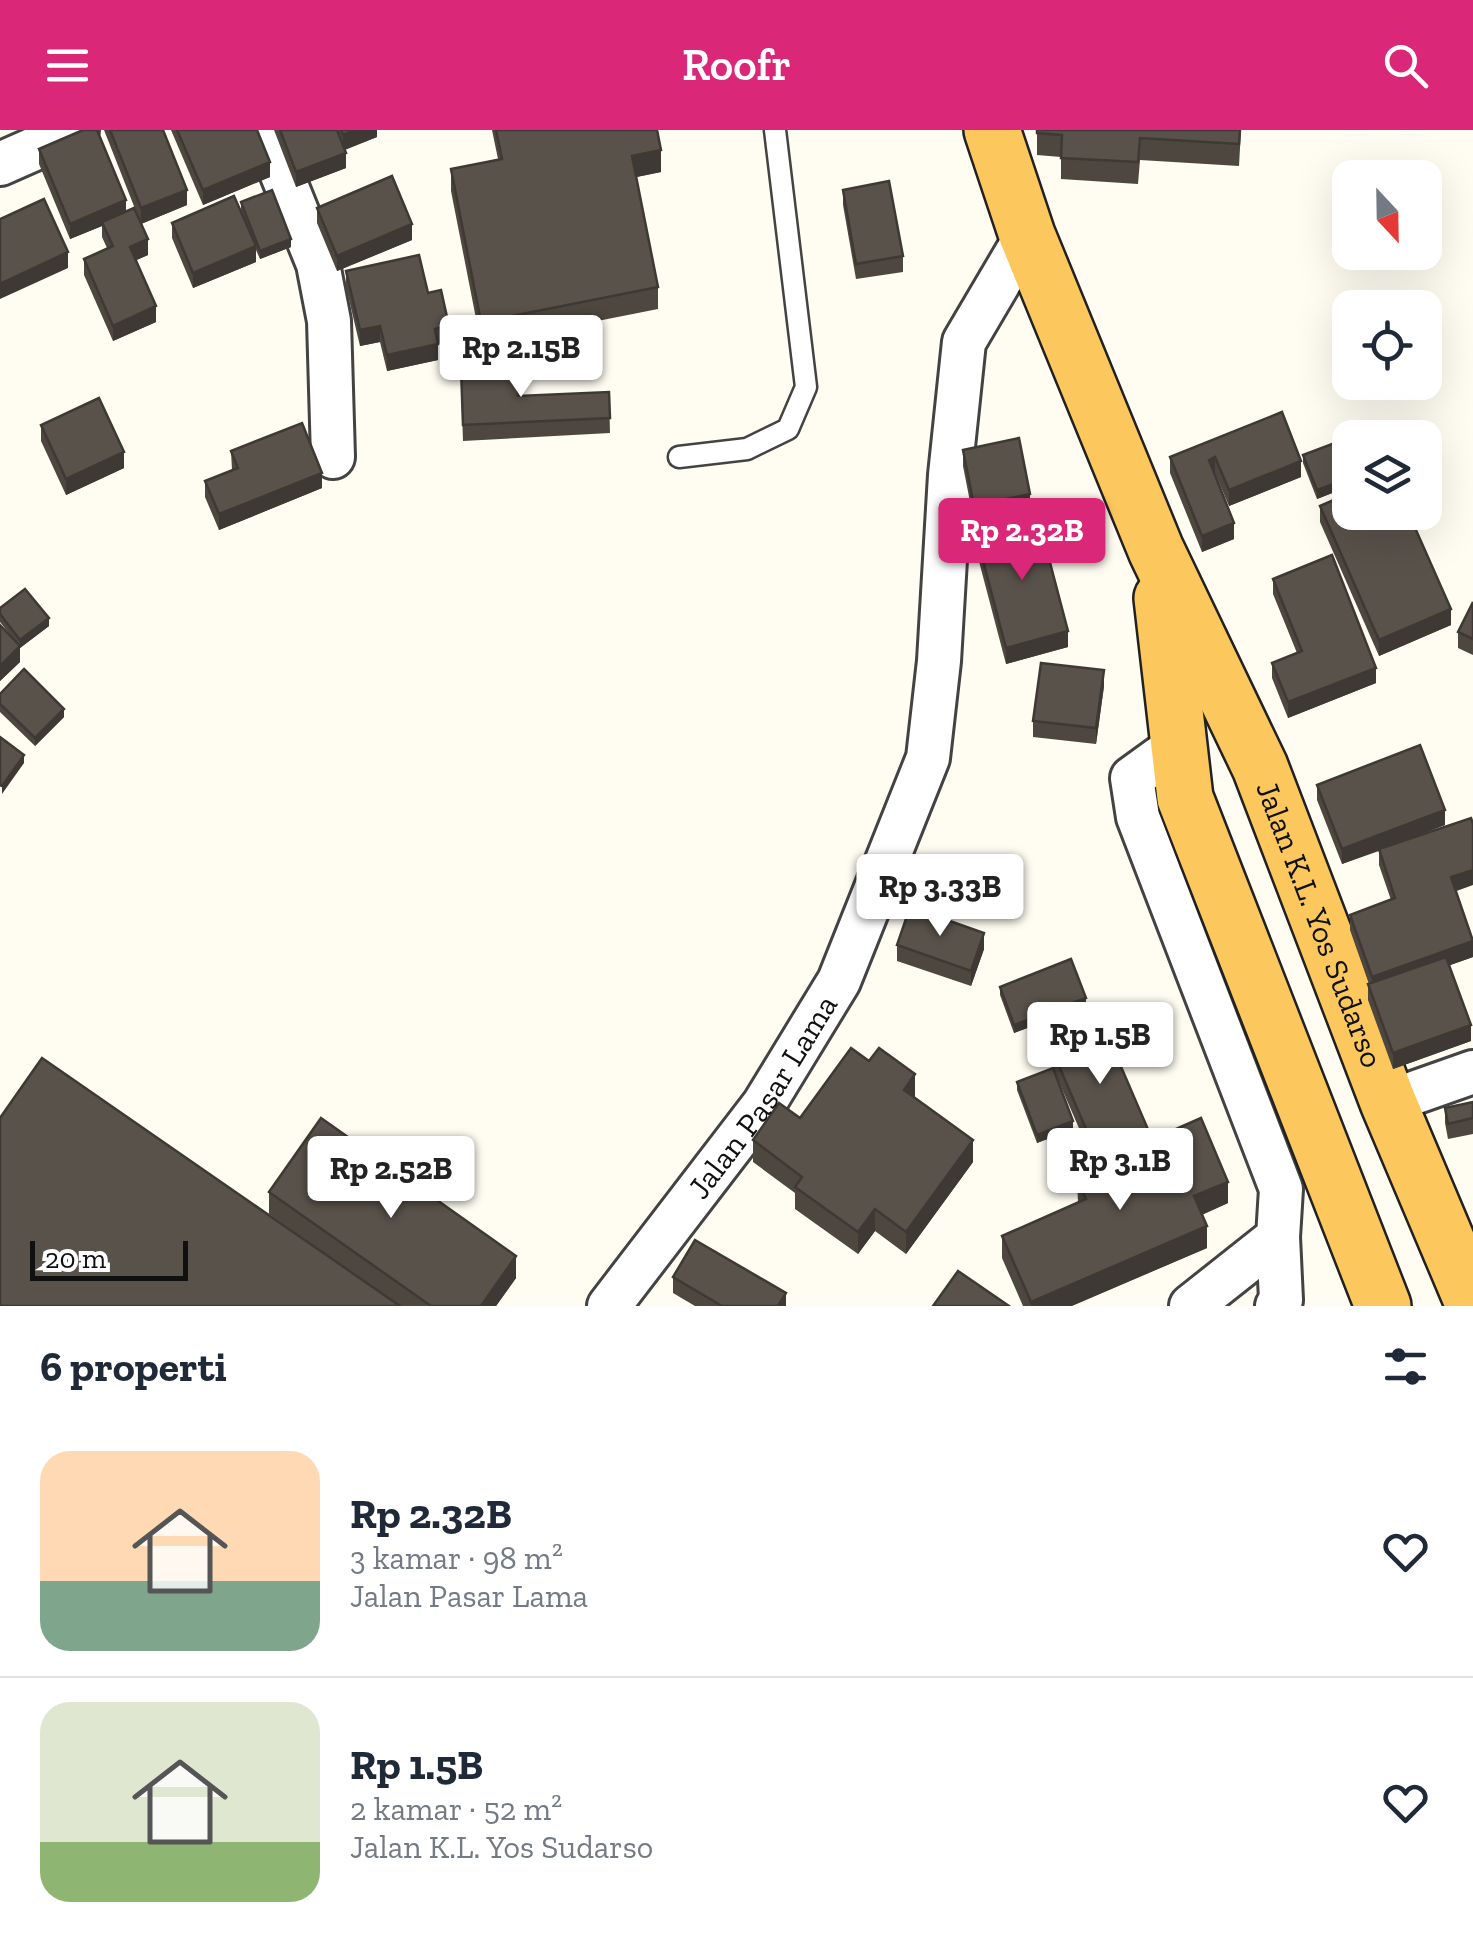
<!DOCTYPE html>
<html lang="id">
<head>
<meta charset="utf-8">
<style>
  :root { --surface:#fff; --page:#f6f6f7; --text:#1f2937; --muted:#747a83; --line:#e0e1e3; --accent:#db2777 }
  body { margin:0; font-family:"Zilla Slab",serif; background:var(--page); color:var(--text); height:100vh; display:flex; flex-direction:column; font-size:38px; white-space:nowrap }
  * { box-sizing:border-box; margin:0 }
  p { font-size:32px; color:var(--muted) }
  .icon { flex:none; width:55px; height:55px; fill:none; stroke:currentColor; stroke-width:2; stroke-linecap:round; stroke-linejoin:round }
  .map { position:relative; height:1176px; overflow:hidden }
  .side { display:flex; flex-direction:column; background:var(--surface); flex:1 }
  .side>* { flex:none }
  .needle { width:65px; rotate:158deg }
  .controls { position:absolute; left:1332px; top:30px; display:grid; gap:20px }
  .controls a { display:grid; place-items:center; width:110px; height:110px; border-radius:20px; background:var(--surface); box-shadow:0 10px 40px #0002; font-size:50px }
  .scale { position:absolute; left:30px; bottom:25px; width:158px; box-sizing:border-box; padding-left:10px; border:5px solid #101010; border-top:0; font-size:28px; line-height:35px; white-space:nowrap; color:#101010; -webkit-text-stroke:8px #fff; paint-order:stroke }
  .price { position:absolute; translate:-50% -85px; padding:0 22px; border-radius:10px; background:#fff; color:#222; font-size:32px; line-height:65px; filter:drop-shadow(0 2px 5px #0008) }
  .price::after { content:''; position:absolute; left:50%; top:60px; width:30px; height:22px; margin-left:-15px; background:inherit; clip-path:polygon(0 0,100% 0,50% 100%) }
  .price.on { background:var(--accent); color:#fff }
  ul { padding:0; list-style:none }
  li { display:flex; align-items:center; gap:30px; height:250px; padding:0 40px }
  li+li { border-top:2px solid var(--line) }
  li span { display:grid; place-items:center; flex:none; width:280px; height:200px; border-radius:30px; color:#555 }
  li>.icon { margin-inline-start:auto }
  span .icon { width:120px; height:120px; fill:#fffc; stroke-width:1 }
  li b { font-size:42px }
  h2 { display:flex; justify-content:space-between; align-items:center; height:120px; padding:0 40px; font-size:42px }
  header { display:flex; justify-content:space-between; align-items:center; height:130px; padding:0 40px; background:var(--accent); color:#fff; font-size:45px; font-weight:600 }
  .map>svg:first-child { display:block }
</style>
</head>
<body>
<header><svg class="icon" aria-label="menu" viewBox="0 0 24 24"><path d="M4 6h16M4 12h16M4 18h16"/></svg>Roofr<svg class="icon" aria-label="search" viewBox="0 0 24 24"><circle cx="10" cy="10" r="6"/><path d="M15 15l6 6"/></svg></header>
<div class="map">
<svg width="1473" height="1176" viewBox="0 0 1473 1176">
  <rect width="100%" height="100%" fill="#fffdf2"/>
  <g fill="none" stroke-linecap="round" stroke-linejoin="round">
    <defs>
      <polyline id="service" points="679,327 747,319 788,299 806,257 775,0"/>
      <g id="minor">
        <polyline points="264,0 318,134 329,191 333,327"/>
        <polyline points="0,34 77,0"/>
        <polyline points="1179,614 1132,648 1138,687 1281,1059 1278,1107 1191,1176"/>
        <polyline points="1388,972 1473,942"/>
        <path id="s1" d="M609,1176l155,-202 75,-123 89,-223 11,-97 11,-186 14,-133 63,-107"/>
        <polyline points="1277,1176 1281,1170 1278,1107"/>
      </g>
      <g id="trunk">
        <path id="s2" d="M992,0l35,105 129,315 104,217 128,335 85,201"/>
        <polyline points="1162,468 1185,668 1383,1176"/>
      </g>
    </defs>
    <use href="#service" stroke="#434343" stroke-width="25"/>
    <use href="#minor" stroke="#434343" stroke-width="48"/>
    <use href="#trunk" stroke="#212121" stroke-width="60"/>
    <use href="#service" stroke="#fff" stroke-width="20"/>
    <use href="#minor" stroke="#fff" stroke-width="42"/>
    <use href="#trunk" stroke="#fcc85d" stroke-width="55"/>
  </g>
  <g fill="#4d4740">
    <polygon points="104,0 163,0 187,75 141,94"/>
    <polygon points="171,0 257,0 270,47 203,75"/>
    <polygon points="274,0 377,0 377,7 345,20 346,38 296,57"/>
    <polygon points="492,0 657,0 661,42 636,47 658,157 658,179 481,214 451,61 451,39 498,29"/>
    <polygon points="1037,0 1241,0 1239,36 1140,30 1138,54 1061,49 1061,27 1037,25"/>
    <polygon points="39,19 126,81 148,125 136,130 156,192 113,211 84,145 84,129 107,118 102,107 102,96 70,109 39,34"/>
    <polygon points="1425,53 1433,69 1425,137 1377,132 1377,122 1425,122"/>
    <polygon points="843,60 903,126 903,142 856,149 843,75"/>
    <polygon points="241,72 291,117 260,129 256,120 256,132 193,158 172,108 172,93 241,82"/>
    <polygon points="317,78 412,110 337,141 317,93"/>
    <polygon points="346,141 428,163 449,196 449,212 438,214 438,230 387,241 380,212 360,216 346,157"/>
    <polygon points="461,253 518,266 609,262 610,303 463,311"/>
    <polygon points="1282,282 1301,347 1229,376 1215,343 1214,343 1234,409 1202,422 1170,343 1170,327"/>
    <polygon points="41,295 124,338 66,365 41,311"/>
    <polygon points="1350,308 1350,356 1317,369 1303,333 1303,325"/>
    <polygon points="963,320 1030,380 974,392 963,336"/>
    <polygon points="231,321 322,358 219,400 205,367 205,351 232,340"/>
    <polygon points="1320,376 1451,495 1379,526 1320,392"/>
    <polygon points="976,404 1068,517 1006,534 976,420"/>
    <polygon points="1273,449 1376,553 1288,588 1272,548 1272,533 1297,523 1273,464"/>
    <polygon points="1473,472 1473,525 1458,518 1458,502"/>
    <polygon points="0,478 49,496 20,518 20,532 0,551 0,495 14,510 0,492"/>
    <polygon points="1104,556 1096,614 1033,607 1033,591"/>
    <polygon points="0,564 64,587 35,616 0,582"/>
    <polygon points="1317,655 1445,695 1406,710 1456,761 1473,810 1473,827 1450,835 1471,911 1393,939 1368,870 1368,854 1369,854 1350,800 1350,785 1391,770 1379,735 1379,721 1342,734 1317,670"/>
    <polygon points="897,815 984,819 971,856 897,831"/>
    <polygon points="1000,857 1086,876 1014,903 1000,865"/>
    <polygon points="1072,884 1150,1017 1167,1010 1167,1003 1228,1073 1202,1085 1207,1118 1072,1176 1023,1176 1002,1128 1002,1106 1078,1073 1077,1049 1097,1040 1053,938 1053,922 1078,912 1072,899"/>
    <polygon points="869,931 915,966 914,968 973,1032 906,1124 875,1101 858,1124 795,1079 795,1063 753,1032 753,1010 800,988"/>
    <polygon points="1017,952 1073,999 1037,1013 1017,960"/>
    <polygon points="1473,972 1473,1004 1448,1009 1445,993 1445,978"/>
    <polygon points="269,1062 516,1148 496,1176 400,1176 269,1084"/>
    <polygon points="673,1147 786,1176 695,1176 673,1163"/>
  </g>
  <g fill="#3e3934">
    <polygon points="355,0 377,0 377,7 343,20 343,5"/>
    <polygon points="661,20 661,42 632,48 632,26"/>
    <polygon points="346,23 346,38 296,57 296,42"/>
    <polygon points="270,32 270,47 203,75 203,60"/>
    <polygon points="1433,54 1433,69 1425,137 1425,121"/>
    <polygon points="187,60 187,75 141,94 141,78"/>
    <polygon points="126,70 126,85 102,92 102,96 70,109 70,94"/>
    <polygon points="412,94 412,110 337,141 337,126"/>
    <polygon points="148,109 148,125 130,133 130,117"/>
    <polygon points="291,109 291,117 260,129 260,121"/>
    <polygon points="256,116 256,132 193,158 193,143"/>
    <polygon points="68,122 68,138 0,169 0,154"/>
    <polygon points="156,176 156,192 113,211 113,196"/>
    <polygon points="380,196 380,212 360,216 360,200"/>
    <polygon points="438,214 438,230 387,241 387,225"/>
    <polygon points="124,322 124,338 66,365 66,349"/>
    <polygon points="1215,327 1215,343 1209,345 1209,330"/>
    <polygon points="1301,331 1301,347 1229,376 1229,360"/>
    <polygon points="322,343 322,358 219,400 219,384"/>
    <polygon points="1350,348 1350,356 1317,369 1317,360"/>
    <polygon points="1030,364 1030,380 974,392 974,376"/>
    <polygon points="1234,393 1234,409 1202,422 1202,406"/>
    <polygon points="1451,479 1451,495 1379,526 1379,510"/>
    <polygon points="49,488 49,496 20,518 20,532 0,551 0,536 20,516 20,510"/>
    <polygon points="1068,501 1068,517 1006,534 1006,518"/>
    <polygon points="1376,538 1376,553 1288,588 1288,572"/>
    <polygon points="1104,540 1104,556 1096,614 1096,598"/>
    <polygon points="64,579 64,587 35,616 35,608"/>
    <polygon points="24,625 24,633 2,664 2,656"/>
    <polygon points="1445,680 1445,695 1342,734 1342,719"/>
    <polygon points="1473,740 1473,755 1451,763 1451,747"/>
    <polygon points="984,803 984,819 971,856 971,841"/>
    <polygon points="1473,811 1473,827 1372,863 1372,847"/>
    <polygon points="1086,868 1086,876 1014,903 1014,895"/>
    <polygon points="1471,895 1471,911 1393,939 1393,923"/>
    <polygon points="915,944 915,966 904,982 904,960"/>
    <polygon points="1073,991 1073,999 1037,1013 1037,1005"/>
    <polygon points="1150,1004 1150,1019 1098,1042 1098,1027"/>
    <polygon points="973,1010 973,1032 906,1124 906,1102"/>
    <polygon points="1228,1052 1228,1073 1194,1088 1194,1066"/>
    <polygon points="875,1079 875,1101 858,1124 858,1102"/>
    <polygon points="1207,1096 1207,1118 1071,1176 1031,1176 1031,1172"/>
    <polygon points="516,1126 516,1148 496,1176 481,1176"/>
    <polygon points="786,1163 786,1176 778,1176"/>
  </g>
  <g fill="#59524b" stroke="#3e3934" stroke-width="2.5">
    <polygon points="83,0 97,0 126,70 70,94 39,19"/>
    <polygon points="110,0 163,0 187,60 141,78"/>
    <polygon points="177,0 257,0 270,32 203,60"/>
    <polygon points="280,0 337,0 346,23 296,42"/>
    <polygon points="341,0 355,0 343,5"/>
    <polygon points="496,0 657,0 661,20 632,26 658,157 481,192 451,39 502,29"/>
    <polygon points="1037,0 1240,0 1239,14 1140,8 1138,32 1061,28 1062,5 1037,3"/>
    <polygon points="392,46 412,94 337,126 317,78"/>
    <polygon points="889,51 903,126 856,134 843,60"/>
    <polygon points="1425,53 1433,54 1425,121"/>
    <polygon points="272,60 291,109 260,121 241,72"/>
    <polygon points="234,66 256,116 193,143 172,93"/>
    <polygon points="44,69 68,122 0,154 0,89"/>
    <polygon points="134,78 148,109 130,117 156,176 113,196 84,129 113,116 102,92"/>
    <polygon points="419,125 428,163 441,160 449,196 435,199 438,214 387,225 380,196 360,200 346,141"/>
    <polygon points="516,234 518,266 609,262 610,288 463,295 461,238"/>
    <polygon points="99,268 124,322 66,349 41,295"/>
    <polygon points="1282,282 1301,331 1229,360 1215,327 1209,330 1234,393 1202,406 1170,327"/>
    <polygon points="302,293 322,343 219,384 205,351 238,338 231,321"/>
    <polygon points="1356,305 1358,308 1350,308 1350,348 1317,360 1303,325"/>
    <polygon points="1019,308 1030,364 974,376 963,320"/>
    <polygon points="1350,363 1350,382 1408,382 1451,479 1379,510 1320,376"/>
    <polygon points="1038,387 1068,501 1006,518 976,404"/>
    <polygon points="1332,425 1376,538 1288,572 1272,533 1302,521 1273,449"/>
    <polygon points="25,459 49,488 20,510 0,484 0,478"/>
    <polygon points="1473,472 1473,509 1458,502"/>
    <polygon points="0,495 20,516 0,536"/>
    <polygon points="1041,533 1104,540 1096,598 1033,591"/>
    <polygon points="24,539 64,579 35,608 0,574 0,564"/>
    <polygon points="0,607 24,625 2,656 0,655"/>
    <polygon points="1420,615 1445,680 1342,719 1317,655"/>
    <polygon points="1471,688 1473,694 1473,740 1451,747 1473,811 1372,847 1350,785 1395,768 1379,719"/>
    <polygon points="910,777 984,803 971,841 897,815"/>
    <polygon points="1446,827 1471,895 1393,923 1368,854"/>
    <polygon points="1071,829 1086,868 1014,895 1000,857"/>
    <polygon points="1094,874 1150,1004 1098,1027 1053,922 1084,909 1072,884"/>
    <polygon points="851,918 869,931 879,918 915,944 904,960 973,1010 906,1102 875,1079 858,1102 795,1057 802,1047 753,1010 779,973 800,988"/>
    <polygon points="42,928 400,1176 0,1176 0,988"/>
    <polygon points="1053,938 1073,991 1037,1005 1017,952"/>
    <polygon points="1473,972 1473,988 1448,994 1445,978"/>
    <polygon points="321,988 516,1126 481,1176 431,1176 269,1062"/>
    <polygon points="1201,988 1228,1052 1194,1066 1207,1096 1031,1172 1002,1106 1086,1069 1077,1049 1169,1009 1167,1003"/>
    <polygon points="695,1110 786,1163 778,1176 722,1176 673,1147"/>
    <polygon points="958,1141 1009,1176 933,1176"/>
  </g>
  <g text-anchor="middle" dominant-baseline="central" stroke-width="10" stroke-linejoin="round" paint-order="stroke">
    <g font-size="32" fill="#101010" stroke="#fff">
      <text stroke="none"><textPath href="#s2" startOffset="860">Jalan K.L. Yos Sudarso</textPath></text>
      <text stroke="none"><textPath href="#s1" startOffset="260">Jalan Pasar Lama</textPath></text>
    </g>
  </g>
</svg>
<div class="controls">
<a><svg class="needle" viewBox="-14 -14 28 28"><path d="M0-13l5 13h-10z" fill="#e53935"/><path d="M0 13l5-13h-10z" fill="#747a83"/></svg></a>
<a><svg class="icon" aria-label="locate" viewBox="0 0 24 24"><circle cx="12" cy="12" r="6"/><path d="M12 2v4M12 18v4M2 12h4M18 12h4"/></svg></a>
<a><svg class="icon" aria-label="layers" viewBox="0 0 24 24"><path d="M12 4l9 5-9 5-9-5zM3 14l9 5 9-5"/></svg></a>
</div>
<div class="scale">20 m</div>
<b class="price" style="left:521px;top:270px">Rp 2.15B</b>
<b class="price on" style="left:1022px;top:453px">Rp 2.32B</b>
<b class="price" style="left:940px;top:809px">Rp 3.33B</b>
<b class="price" style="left:1100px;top:957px">Rp 1.5B</b>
<b class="price" style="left:1120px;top:1083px">Rp 3.1B</b>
<b class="price" style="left:391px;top:1091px">Rp 2.52B</b>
</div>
<section class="side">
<h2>6 properti<svg class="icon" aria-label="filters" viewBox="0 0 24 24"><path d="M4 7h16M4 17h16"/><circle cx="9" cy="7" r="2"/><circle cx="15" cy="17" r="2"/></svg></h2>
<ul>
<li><span style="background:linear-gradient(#ffd9b3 65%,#7fa58c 0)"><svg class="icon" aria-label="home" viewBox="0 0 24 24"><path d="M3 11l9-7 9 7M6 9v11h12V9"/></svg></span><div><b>Rp 2.32B</b><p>3 kamar · 98 m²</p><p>Jalan Pasar Lama</p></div><svg class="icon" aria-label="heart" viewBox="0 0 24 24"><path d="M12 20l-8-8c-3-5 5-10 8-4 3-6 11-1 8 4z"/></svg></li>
<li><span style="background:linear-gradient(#dfe7d0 70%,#8fb573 0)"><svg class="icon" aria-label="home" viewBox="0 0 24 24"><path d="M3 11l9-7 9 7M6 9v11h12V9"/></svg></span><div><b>Rp 1.5B</b><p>2 kamar · 52 m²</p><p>Jalan K.L. Yos Sudarso</p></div><svg class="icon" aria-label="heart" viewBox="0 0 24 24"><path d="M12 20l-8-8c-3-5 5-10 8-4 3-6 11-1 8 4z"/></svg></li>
</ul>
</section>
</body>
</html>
